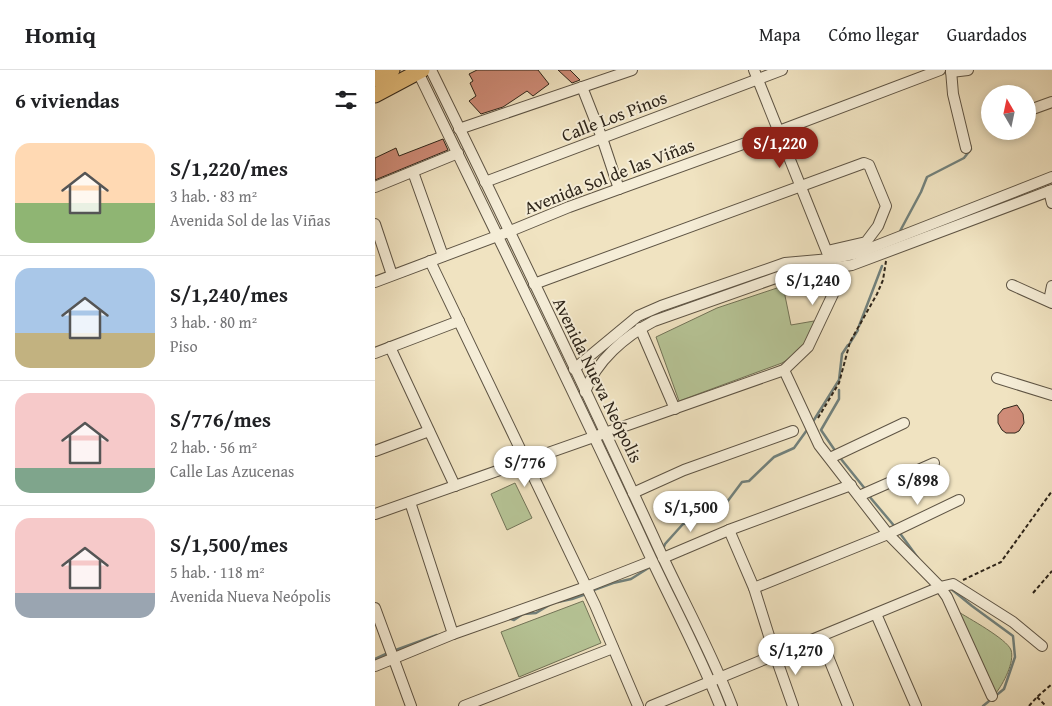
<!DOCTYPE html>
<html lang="es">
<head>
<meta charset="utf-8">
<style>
  :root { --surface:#fff; --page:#f6f6f6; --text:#202124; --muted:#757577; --line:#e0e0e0; --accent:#8f2418 }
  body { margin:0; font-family:"Gentium Book Plus",serif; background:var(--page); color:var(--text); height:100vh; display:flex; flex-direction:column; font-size:19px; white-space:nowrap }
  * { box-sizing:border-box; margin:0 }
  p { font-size:16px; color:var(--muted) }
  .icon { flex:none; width:28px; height:28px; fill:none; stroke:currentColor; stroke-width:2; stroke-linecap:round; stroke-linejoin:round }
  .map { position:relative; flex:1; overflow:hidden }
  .drawer { display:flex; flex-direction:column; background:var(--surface); width:375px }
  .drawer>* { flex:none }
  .needle { width:32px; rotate:351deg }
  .controls { position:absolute; left:606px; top:15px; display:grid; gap:10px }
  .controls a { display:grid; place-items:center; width:55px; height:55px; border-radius:50%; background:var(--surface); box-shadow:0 2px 8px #0003; font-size:25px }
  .price { position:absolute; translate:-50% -42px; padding:0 11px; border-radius:18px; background:#fff; color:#222; font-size:16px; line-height:32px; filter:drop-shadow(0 1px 2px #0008) }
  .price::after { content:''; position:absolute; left:50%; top:30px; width:15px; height:11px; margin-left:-8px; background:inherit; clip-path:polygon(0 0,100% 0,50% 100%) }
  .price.selected { background:var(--accent); color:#fff }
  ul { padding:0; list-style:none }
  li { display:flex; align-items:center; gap:15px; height:125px; padding:0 15px }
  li+li { border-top:1px solid var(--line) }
  li span { display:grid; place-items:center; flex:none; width:140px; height:100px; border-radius:15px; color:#555 }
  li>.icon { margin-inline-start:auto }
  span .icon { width:60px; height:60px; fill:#fffc; stroke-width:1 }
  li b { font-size:21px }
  h2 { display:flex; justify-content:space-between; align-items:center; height:60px; padding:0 15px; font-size:21px }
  header { display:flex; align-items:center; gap:30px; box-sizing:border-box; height:70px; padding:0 25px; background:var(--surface); border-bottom:1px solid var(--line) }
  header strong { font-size:24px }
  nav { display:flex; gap:28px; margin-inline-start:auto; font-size:18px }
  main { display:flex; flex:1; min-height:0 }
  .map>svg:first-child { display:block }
</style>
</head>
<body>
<header>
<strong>Homiq</strong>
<nav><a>Mapa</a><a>Cómo llegar</a><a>Guardados</a></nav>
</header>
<main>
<section class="drawer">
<h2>6 viviendas<svg class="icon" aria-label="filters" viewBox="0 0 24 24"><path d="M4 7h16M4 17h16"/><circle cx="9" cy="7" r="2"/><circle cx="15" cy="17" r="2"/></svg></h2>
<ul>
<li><span style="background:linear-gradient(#ffd9b3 60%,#8fb573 0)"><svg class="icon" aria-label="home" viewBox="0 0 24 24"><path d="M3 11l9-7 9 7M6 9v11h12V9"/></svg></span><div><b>S/1,220/mes</b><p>3 hab. · 83 m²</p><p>Avenida Sol de las Viñas</p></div></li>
<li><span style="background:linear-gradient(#a9c7e8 65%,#c2b280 0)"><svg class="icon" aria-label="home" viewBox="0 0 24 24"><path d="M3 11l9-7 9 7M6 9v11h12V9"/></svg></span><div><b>S/1,240/mes</b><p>3 hab. · 80 m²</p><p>Piso</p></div></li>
<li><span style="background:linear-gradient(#f6c9c9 75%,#7fa58c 0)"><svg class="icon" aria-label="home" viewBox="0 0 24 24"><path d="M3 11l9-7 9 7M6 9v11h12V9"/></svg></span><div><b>S/776/mes</b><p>2 hab. · 56 m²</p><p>Calle Las Azucenas</p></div></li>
<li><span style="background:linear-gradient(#f6c9c9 75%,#9aa5b1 0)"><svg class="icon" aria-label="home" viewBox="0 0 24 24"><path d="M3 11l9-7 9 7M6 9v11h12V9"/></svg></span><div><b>S/1,500/mes</b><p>5 hab. · 118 m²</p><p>Avenida Nueva Neópolis</p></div></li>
</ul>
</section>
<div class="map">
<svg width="677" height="636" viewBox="0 0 677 636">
  <rect width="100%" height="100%" fill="#f0e3c1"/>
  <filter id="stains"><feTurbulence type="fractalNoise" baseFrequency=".004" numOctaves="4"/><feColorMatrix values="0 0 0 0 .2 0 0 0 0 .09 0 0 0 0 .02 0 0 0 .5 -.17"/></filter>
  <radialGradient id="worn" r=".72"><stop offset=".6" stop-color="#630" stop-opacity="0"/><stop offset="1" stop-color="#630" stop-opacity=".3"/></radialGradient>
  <g fill="#b6c496" stroke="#727458">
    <polygon points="408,216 416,255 439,251 442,260 428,280 407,293 304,331 281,267 342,238"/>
    <polygon points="140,413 157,448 132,460 116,424"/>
    <polygon points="208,531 226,573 144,607 126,562"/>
    <path d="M582,541c11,7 50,28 54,39 4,12 -8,34 -15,43z"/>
  </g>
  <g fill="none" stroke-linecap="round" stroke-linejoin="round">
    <g stroke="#71807b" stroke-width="2.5">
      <polyline points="524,163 546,122 552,107 589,88 596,79 595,75"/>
      <polyline points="484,256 507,196"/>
      <polyline points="475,273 483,260"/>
      <polyline points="437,353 464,310 467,284 473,275"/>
      <polyline points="461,382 446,360 464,329 464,320"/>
      <polyline points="466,389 491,420"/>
      <polyline points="494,426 521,458"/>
      <polyline points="524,462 543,488"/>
      <polyline points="288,479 290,474 308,454 319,452 349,436 367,412 374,411 399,387 419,378 432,360"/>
      <polyline points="575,518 597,536 638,566 640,587 629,619 608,636"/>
      <polyline points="216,521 238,513 256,509 275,497"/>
      <polyline points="183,532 197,529 211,524"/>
      <polyline points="133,548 139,550 148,544 161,543 176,534"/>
      <polyline points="18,581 62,565"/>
      <polyline points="0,589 13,583"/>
    </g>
  </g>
  <g fill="#cf8c78" stroke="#2e251a">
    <polygon points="102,0 163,0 174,14 158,26 152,21 128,37 106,44 94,31 101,26 95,13 98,11 94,4"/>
    <polygon points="183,0 195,0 205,10 197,13"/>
    <polygon points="68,69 73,80 0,110 0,88 21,78 24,86"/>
    <polygon points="642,335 648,344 649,353 644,361 640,363 631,363 627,360 623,353 623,345 628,339"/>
  </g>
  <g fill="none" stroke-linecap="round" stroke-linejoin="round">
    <defs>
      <g id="minor">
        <path d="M42,0c76,157 153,313 226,471 25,55 55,109 77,165"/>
        <path d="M56,0c76,155 151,311 223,468 25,56 56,110 78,168"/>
        <polyline points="379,0 454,187"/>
        <polyline points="576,0 578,24 591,78"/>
        <polyline points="576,2 593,0"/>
        <polyline points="207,17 227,68 244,119"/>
        <polyline points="652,41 677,32"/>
        <polyline points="84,59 257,0"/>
        <polyline points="38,102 68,186"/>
        <polyline points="110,112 407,0"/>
        <polyline points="0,117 83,83"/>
        <polyline points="674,121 677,133"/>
        <polyline points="0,154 17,205"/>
        <polyline points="55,191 220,535 263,636"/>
        <polyline points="0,212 133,162 194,137 404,61 565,0"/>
        <polyline points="159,214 489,93 494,95 511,136 503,156 491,172 452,181"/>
        <polyline points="637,215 677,233"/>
        <polyline points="674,231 677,216"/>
        <polyline points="265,258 300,339"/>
        <polyline points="15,277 80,416"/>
        <polyline points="0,283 84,251"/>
        <polyline points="199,299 263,246 286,236 410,193 455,189 483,183 677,107"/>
        <polyline points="409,300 444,375 513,464 565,517 572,527 617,626"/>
        <polyline points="622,308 677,325"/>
        <path d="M210,322c11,-31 40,-56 69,-71l130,-46 68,-10 200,-75"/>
        <polyline points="0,381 54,361"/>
        <polyline points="455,388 529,353"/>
        <polyline points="258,423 309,400 418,361"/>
        <polyline points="484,426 559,393"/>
        <polyline points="35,432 78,564"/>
        <polyline points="0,444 409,300 433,277 459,222 458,198"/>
        <polyline points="354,460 379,518 400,585 418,636"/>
        <polyline points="288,488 354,460 476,415"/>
        <polyline points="379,518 513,464 584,430"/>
        <polyline points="0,538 36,636"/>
        <polyline points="501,544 541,636"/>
        <polyline points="445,567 473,636"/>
        <polyline points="0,596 78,564 211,517 277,491"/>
        <polyline points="89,636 238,578"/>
        <polyline points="276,636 565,517 578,514 638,552 667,576"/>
      </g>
      <g id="highway">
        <polyline points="0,9 17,0"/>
        <polyline points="0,25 47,0"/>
      </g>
    </defs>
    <use href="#minor" stroke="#5e5444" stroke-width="12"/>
    <use href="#highway" stroke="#2e251a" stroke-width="17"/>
    <g stroke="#2e251a" stroke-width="2" stroke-dasharray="4 2.5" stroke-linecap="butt">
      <polyline points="443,348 464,313 475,272 502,224 508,210 511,191"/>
      <polyline points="588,510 626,492 677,421"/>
      <polyline points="658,523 677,501"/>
      <polyline points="662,627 671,636"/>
      <polyline points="654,636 662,627 677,614"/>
    </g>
    <use href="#minor" stroke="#f5edd7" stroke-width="10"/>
    <use href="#highway" stroke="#e8c280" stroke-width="15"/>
  </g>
  <g text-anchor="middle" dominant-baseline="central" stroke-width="4" stroke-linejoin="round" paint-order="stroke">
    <g font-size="18" fill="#2e251a" stroke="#f5edd7">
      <text transform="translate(239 46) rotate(-21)">Calle Los Pinos</text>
      <text transform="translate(234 106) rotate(-21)">Avenida Sol de las Viñas</text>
      <text transform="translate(223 310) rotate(64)">Avenida Nueva Neópolis</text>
    </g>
  </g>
  <rect width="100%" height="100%" filter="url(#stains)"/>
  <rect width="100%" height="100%" fill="url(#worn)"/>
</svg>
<div class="controls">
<a><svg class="needle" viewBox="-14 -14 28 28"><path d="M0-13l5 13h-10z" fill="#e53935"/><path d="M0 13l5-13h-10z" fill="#757577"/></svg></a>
</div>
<b class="price selected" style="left:405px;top:99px">S/1,220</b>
<b class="price" style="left:438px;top:236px">S/1,240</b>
<b class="price" style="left:150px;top:418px">S/776</b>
<b class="price" style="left:543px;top:436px">S/898</b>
<b class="price" style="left:316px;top:463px">S/1,500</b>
<b class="price" style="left:421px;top:606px">S/1,270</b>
</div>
</main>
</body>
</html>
